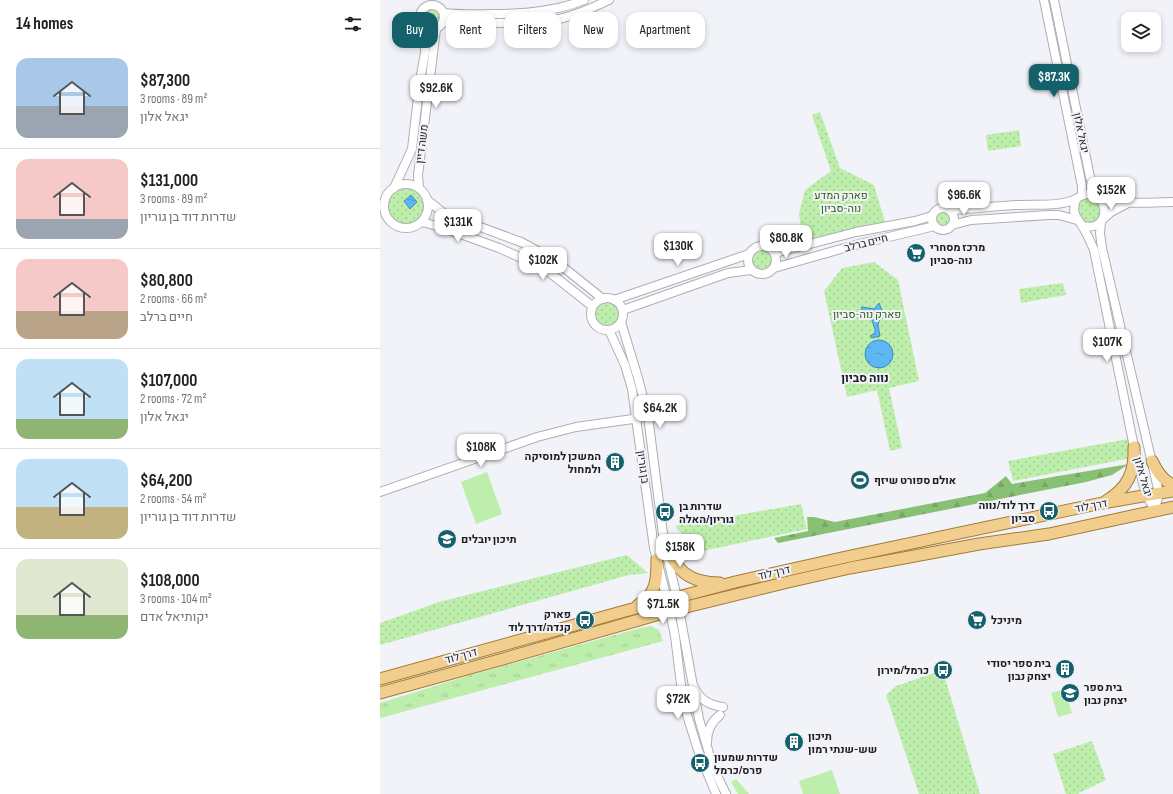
<!DOCTYPE html>
<html lang="en">
<head>
<meta charset="utf-8">
<style>
  :root { --surface:#fff; --page:#f2f2f2; --text:#202124; --muted:#757577; --line:#e0e0e0; --accent:#14616c }
  body { margin:0; font-family:"Sofia Sans Condensed",Heebo,sans-serif; background:var(--page); color:var(--text); height:100vh; display:flex; flex-direction:column; font-size:15px; white-space:nowrap }
  * { box-sizing:border-box; margin:0 }
  p { font-size:13px; color:var(--muted) }
  .icon { flex:none; width:22px; height:22px; fill:none; stroke:currentColor; stroke-width:2; stroke-linecap:round; stroke-linejoin:round }
  .map { position:relative; flex:1; overflow:hidden }
  .details { display:flex; flex-direction:column; background:var(--surface); width:380px }
  .details>* { flex:none }
  .guide { position:absolute; left:12px; top:12px; width:380px; height:36px; display:flex; gap:8px }
  .fabs { position:absolute; left:741px; top:12px; display:grid; gap:8px }
  .fabs a { display:grid; place-items:center; width:40px; height:40px; border-radius:8px; background:var(--surface); box-shadow:0 2px 6px #0003; font-size:20px }
  .price { position:absolute; translate:-50% -34px; padding:0 9px; border-radius:8px; background:#fff; color:#222; font-size:13px; line-height:26px; filter:drop-shadow(0 1px 2px #0008) }
  .price::after { content:''; position:absolute; left:50%; top:24px; width:12px; height:9px; margin-left:-6px; background:inherit; clip-path:polygon(0 0,100% 0,50% 100%) }
  .price.current { background:var(--accent); color:#fff }
  ul { padding:0; list-style:none }
  li { display:flex; align-items:center; gap:12px; height:100px; padding:0 16px }
  li+li { border-top:1px solid var(--line) }
  li span { display:grid; place-items:center; flex:none; width:112px; height:80px; border-radius:12px; color:#555 }
  li>.icon { margin-inline-start:auto }
  span .icon { width:48px; height:48px; fill:#fffc; stroke-width:1 }
  li b { font-size:17px }
  h2 { display:flex; justify-content:space-between; align-items:center; height:48px; padding:0 16px; font-size:17px }
  .pill { padding:0 14px; border-radius:12px; background:var(--surface); box-shadow:0 2px 6px #0003; font-size:14px; line-height:36px }
  .pill.current { background:var(--accent); color:#fff }
  main { display:flex; flex:1; min-height:0 }
  .map>svg:first-child { display:block }
</style>
</head>
<body>
<main>
<section class="details">
<h2>14 homes<svg class="icon" aria-label="filters" viewBox="0 0 24 24"><path d="M4 7h16M4 17h16"/><circle cx="9" cy="7" r="2"/><circle cx="15" cy="17" r="2"/></svg></h2>
<ul>
<li><span style="background:linear-gradient(#a9c7e8 60%,#9aa5b1 0)"><svg class="icon" aria-label="home" viewBox="0 0 24 24"><path d="M3 11l9-7 9 7M6 9v11h12V9"/></svg></span><div><b>$87,300</b><p>3 rooms · 89 m²</p><p>יגאל אלון</p></div></li>
<li><span style="background:linear-gradient(#f6c9c9 75%,#9aa5b1 0)"><svg class="icon" aria-label="home" viewBox="0 0 24 24"><path d="M3 11l9-7 9 7M6 9v11h12V9"/></svg></span><div><b>$131,000</b><p>3 rooms · 89 m²</p><p>שדרות דוד בן גוריון</p></div></li>
<li><span style="background:linear-gradient(#f6c9c9 65%,#b9a48a 0)"><svg class="icon" aria-label="home" viewBox="0 0 24 24"><path d="M3 11l9-7 9 7M6 9v11h12V9"/></svg></span><div><b>$80,800</b><p>2 rooms · 66 m²</p><p>חיים ברלב</p></div></li>
<li><span style="background:linear-gradient(#bfe0f5 75%,#8fb573 0)"><svg class="icon" aria-label="home" viewBox="0 0 24 24"><path d="M3 11l9-7 9 7M6 9v11h12V9"/></svg></span><div><b>$107,000</b><p>2 rooms · 72 m²</p><p>יגאל אלון</p></div></li>
<li><span style="background:linear-gradient(#bfe0f5 60%,#c2b280 0)"><svg class="icon" aria-label="home" viewBox="0 0 24 24"><path d="M3 11l9-7 9 7M6 9v11h12V9"/></svg></span><div><b>$64,200</b><p>2 rooms · 54 m²</p><p>שדרות דוד בן גוריון</p></div></li>
<li><span style="background:linear-gradient(#dfe7d0 70%,#8fb573 0)"><svg class="icon" aria-label="home" viewBox="0 0 24 24"><path d="M3 11l9-7 9 7M6 9v11h12V9"/></svg></span><div><b>$108,000</b><p>3 rooms · 104 m²</p><p>יקותיאל אדם</p></div></li>
</ul>
</section>
<div class="map">
<svg width="793" height="794" viewBox="0 0 793 794">
  <defs>
    <pattern id="grass-tufts" width="24" height="20" patternUnits="userSpaceOnUse"><rect width="24" height="20" fill="#bdeeab"/><path d="M3 7l-1-3M5 7V3M7 7l1-3M15 17l-1-3M17 17v-4M19 17l1-3" fill="none" stroke="#a2cc93"/></pattern>
    <pattern id="forest-firs" width="22" height="20" patternUnits="userSpaceOnUse"><rect width="22" height="20" fill="#89c174"/><path d="M5 1l3.5 6h-7zM16 11l3.5 6h-7z" fill="#76a564"/></pattern>
    <pattern id="park-dots" width="8" height="8" patternUnits="userSpaceOnUse"><rect width="8" height="8" fill="#bdeeab"/><path d="M2 2h.1M6 6h.1" fill="none" stroke="#a2cc93" stroke-width="1.8" stroke-linecap="round"/></pattern>
    <pattern id="water-ripples" width="26" height="14" patternUnits="userSpaceOnUse"><rect width="26" height="14" fill="#5cb8f2"/><path d="M2 4q2-2 4 0t4 0M15 11q2-2 4 0t4 0" fill="none" stroke="#4b95c4"/></pattern>
  </defs>
  <rect width="100%" height="100%" fill="#f2f3f9"/>
  <g fill="url(#grass-tufts)">
    <polygon points="271,626 279,630 283,641 0,718 0,703 84,677 260,628"/>
    <polygon points="356,779 369,794 358,794 351,782"/>
  </g>
  <polygon fill="url(#forest-firs)" points="749,464 732,475 706,482 398,543 394,538 428,531 427,517 434,517 455,522 605,493 626,476 632,484"/>
  <g fill="url(#park-dots)">
    <circle cx="52" cy="17" r="11"/>
    <polygon points="440,112 460,168 494,185 505,222 423,240 419,214 425,190 451,171 432,115"/>
    <polygon points="639,130 641,146 608,151 606,135"/>
    <circle cx="26" cy="206" r="21"/>
    <polygon points="702,196 718,198 722,219 702,225 695,205"/>
    <circle cx="563" cy="219" r="11"/>
    <circle cx="382" cy="260" r="14"/>
    <polygon points="494,262 518,280 539,381 509,388 522,448 510,451 497,390 467,397 444,291 462,268"/>
    <polygon points="683,283 686,295 641,303 639,289"/>
    <circle cx="227" cy="314" r="15"/>
    <polygon points="748,439 751,458 633,481 628,461"/>
    <polygon points="421,504 427,529 318,552 295,526"/>
    <polygon points="247,555 268,573 249,575 0,645 0,623 59,602"/>
    <polygon points="563,670 564,675 600,794 539,794 506,695 516,686"/>
    <polygon points="712,741 726,780 697,794 686,794 673,754"/>
  </g>
  <g fill="#bdeeab">
    <polygon points="107,472 122,514 96,524 81,482"/>
    <polygon points="685,689 692,713 678,717 671,693"/>
    <polygon points="452,770 460,794 423,794 419,781"/>
  </g>
  <g fill="url(#water-ripples)" stroke="#498ab3">
    <polygon points="31,195 37,202 30,209 24,201"/>
    <polygon points="499,303 502,310 498,325 500,336 492,338 490,336 495,333 495,329 490,315 480,313 482,307 494,309"/>
    <circle cx="499" cy="354" r="14"/>
  </g>
  <g fill="none" stroke-linecap="round" stroke-linejoin="round">
    <defs>
      <g id="minor">
        <polyline points="664,0 702,186 702,195"/>
        <polyline points="674,0 710,177 717,195"/>
        <circle cx="52" cy="17" r="12"/>
        <path d="M64,13c16,2 32,1 49,1 30,0 62,-2 91,-14"/>
        <path d="M63,22c35,0 71,3 105,-1 22,-3 42,-12 61,-21"/>
        <circle cx="26" cy="206" r="22"/>
        <polyline points="14,188 32,149 40,80 45,53 45,27"/>
        <polyline points="39,188 38,175 56,29"/>
        <path d="M719,197c23,9 50,5 74,5"/>
        <polyline points="47,200 65,214 141,242 173,259 223,299"/>
        <circle cx="563" cy="219" r="11"/>
        <path d="M570,210c23,-1 45,-4 68,-5 20,-1 40,2 58,-6"/>
        <polyline points="723,219 731,212 748,203"/>
        <polyline points="42,222 64,228 119,248 164,268 212,306"/>
        <polyline points="721,222 720,233 722,248 779,493 775,510"/>
        <polyline points="572,225 591,220 669,215 679,215 697,220"/>
        <path d="M702,226c24,5 28,-18 15,-31 -8,-3 -14,-1 -21,4 -5,17 1,17 8,30 4,7 7,14 10,21l40,197 12,48 9,15"/>
        <circle cx="382" cy="260" r="14"/>
        <polyline points="395,253 476,232 535,221 552,216"/>
        <polyline points="394,268 475,245 555,226"/>
        <circle cx="227" cy="314" r="16"/>
        <polyline points="234,300 369,254"/>
        <polyline points="243,310 348,273 371,270"/>
        <polyline points="241,322 258,378 268,416 284,542 297,598 319,719 333,767 346,794"/>
        <polyline points="229,330 245,365 252,389 274,548 290,611 295,636 301,685 307,715 318,750 336,794"/>
        <polyline points="0,492 157,437 196,427 260,418"/>
        <path d="M314,687c6,13 15,18 29,20"/>
        <path d="M327,742c0,-12 4,-20 13,-27"/>
      </g>
      <g id="major">
        <path d="M772,461c5,10 10,19 21,24"/>
        <path d="M726,501c22,-13 29,-29 28,-54"/>
        <path d="M284,542c12,28 24,41 56,41"/>
        <path d="M258,605c19,-10 19,-27 19,-46"/>
        <polyline points="0,679 245,611 355,582 466,557 722,503 793,491"/>
        <polyline points="0,693 123,659 290,611 408,582 470,568 599,544 669,534 793,507"/>
      </g>
    </defs>
    <use href="#minor" stroke="#aeafb5" stroke-width="10"/>
    <use href="#major" stroke="#a37c37" stroke-width="13"/>
    <use href="#minor" stroke="#fff" stroke-width="8"/>
    <use href="#major" stroke="#f2ce8e" stroke-width="11"/>
  </g>
  <defs>
    <symbol id="supermarket-disc" viewBox="-11 -11 22 22"><circle r="9.5" fill="#14616c" stroke="#f2f3f9"/><path d="M-6-5.5h2.5l.6 2H6L4.5 2H-2.5L-4.4-4H-6ZM-1.5 3.2a1.3 1.3 0 1 0 .1 0ZM3 3.2a1.3 1.3 0 1 0 .1 0Z" fill="#fff"/></symbol>
    <symbol id="building-disc" viewBox="-11 -11 22 22"><circle r="9.5" fill="#14616c" stroke="#f2f3f9"/><path d="M-4-6H4V6H1V3H-1V6H-4ZM-2.5-4.3h1.7v1.8h-1.7ZM.8-4.3h1.7v1.8H.8ZM-2.5-1h1.7V.8h-1.7ZM.8-1h1.7V.8H.8Z" fill="#fff"/></symbol>
    <symbol id="stadium-disc" viewBox="-11 -11 22 22"><circle r="9.5" fill="#14616c" stroke="#f2f3f9"/><path d="M0-5a6.5 5 0 1 0 0 10a6.5 5 0 1 0 0-10ZM-3.5-1.8h7v3.6h-7Z" fill="#fff"/></symbol>
    <symbol id="bus-disc" viewBox="-11 -11 22 22"><circle r="9.5" fill="#14616c" stroke="#f2f3f9"/><path d="M-5-6H5V4H4V6H2V4H-2V6H-4V4H-5ZM-3.5-4V0h7V-4ZM-3.5 1.2v1.5H-2V1.2ZM2 1.2v1.5H3.5V1.2Z" fill="#fff"/></symbol>
    <symbol id="school-disc" viewBox="-11 -11 22 22"><circle r="9.5" fill="#14616c" stroke="#f2f3f9"/><path d="M0-5L7-2L0 1L-7-2ZM-4 1L0 2.5L4 1V4Q0 6-4 4Z" fill="#fff"/></symbol>
  </defs>
  <g fill-rule="evenodd">
    <use href="#supermarket-disc" x="525" y="242" width="22" height="22"/>
    <use href="#building-disc" x="224" y="451" width="22" height="22"/>
    <use href="#stadium-disc" x="469" y="469" width="22" height="22"/>
    <use href="#bus-disc" x="658" y="500" width="22" height="22"/>
    <use href="#bus-disc" x="274" y="501" width="22" height="22"/>
    <use href="#school-disc" x="56" y="528" width="22" height="22"/>
    <use href="#bus-disc" x="194" y="609" width="22" height="22"/>
    <use href="#supermarket-disc" x="586" y="609" width="22" height="22"/>
    <use href="#building-disc" x="674" y="658" width="22" height="22"/>
    <use href="#bus-disc" x="552" y="659" width="22" height="22"/>
    <use href="#school-disc" x="679" y="682" width="22" height="22"/>
    <use href="#building-disc" x="403" y="731" width="22" height="22"/>
    <use href="#bus-disc" x="309" y="752" width="22" height="22"/>
  </g>
  <g text-anchor="middle" dominant-baseline="central" stroke-width="4" stroke-linejoin="round" paint-order="stroke">
    <g font-size="11" fill="#1e1e21" stroke="#f2f3f9">
      <text transform="translate(701 133) rotate(78)">יגאל אלון</text>
      <text transform="translate(42 144) rotate(-83)">משה דיין</text>
      <text transform="translate(486 243) rotate(-14)">חיים ברלב</text>
      <text transform="translate(263 467) rotate(82)">בן גוריון</text>
      <text transform="translate(763 477) rotate(74)">יגאל אלון</text>
      <text transform="translate(711 506) rotate(-11)">דרך לוד</text>
      <text transform="translate(394 573) rotate(-13)">דרך לוד</text>
      <text transform="translate(81 656) rotate(-15)">דרך לוד</text>
    </g>
    <g font-size="11" fill="#2c6012" stroke="#f2f3f9">
      <text x="461" y="195">פארק המדע<tspan x="461" dy="13">נוה-סביון</tspan></text>
      <text x="487" y="314">פארק נוה-סביון</text>
    </g>
    <g font-size="11" font-weight="bold" fill="#1e1e21" stroke="#f2f3f9" text-anchor="start">
      <text x="550" y="247">מרכז מסחרי<tspan x="550" dy="13">נוה-סביון</tspan></text>
      <text x="221" y="456" text-anchor="end">המשכן למוסיקה<tspan x="221" dy="13">ולמחול</tspan></text>
      <text x="494" y="480">אולם ספורט שיזף</text>
      <text x="655" y="505" text-anchor="end">דרך לוד/נווה<tspan x="655" dy="13">סביון</tspan></text>
      <text x="299" y="506">שדרות בן<tspan x="299" dy="13">גוריון/האלה</tspan></text>
      <text x="81" y="539">תיכון יובלים</text>
      <text x="191" y="614" text-anchor="end">פארק<tspan x="191" dy="13">קנדה/דרך לוד</tspan></text>
      <text x="611" y="620">מיניכל</text>
      <text x="671" y="663" text-anchor="end">בית ספר יסודי<tspan x="671" dy="13">יצחק נבון</tspan></text>
      <text x="549" y="670" text-anchor="end">כרמל/מירון</text>
      <text x="704" y="687">בית ספר<tspan x="704" dy="13">יצחק נבון</tspan></text>
      <text x="428" y="736">תיכון<tspan x="428" dy="13">שש-שנתי רמון</tspan></text>
      <text x="334" y="757">שדרות שמעון<tspan x="334" dy="13">פרס/כרמל</tspan></text>
    </g>
    <g font-size="12" font-weight="bold" fill="#1e1e21" stroke="#f2f3f9">
      <text x="485" y="378">נווה סביון</text>
    </g>
  </g>
</svg>
<div class="fabs">
<a><svg class="icon" aria-label="layers" viewBox="0 0 24 24"><path d="M12 4l9 5-9 5-9-5zM3 14l9 5 9-5"/></svg></a>
</div>
<b class="price current" style="left:674px;top:98px">$87.3K</b>
<b class="price" style="left:56px;top:109px">$92.6K</b>
<b class="price" style="left:731px;top:211px">$152K</b>
<b class="price" style="left:584px;top:216px">$96.6K</b>
<b class="price" style="left:78px;top:243px">$131K</b>
<b class="price" style="left:406px;top:259px">$80.8K</b>
<b class="price" style="left:298px;top:267px">$130K</b>
<b class="price" style="left:163px;top:281px">$102K</b>
<b class="price" style="left:727px;top:363px">$107K</b>
<b class="price" style="left:280px;top:429px">$64.2K</b>
<b class="price" style="left:101px;top:468px">$108K</b>
<b class="price" style="left:300px;top:568px">$158K</b>
<b class="price" style="left:283px;top:625px">$71.5K</b>
<b class="price" style="left:298px;top:720px">$72K</b>
<div class="guide">
<a class="pill current">Buy</a>
<a class="pill">Rent</a>
<a class="pill">Filters</a>
<a class="pill">New</a>
<a class="pill">Apartment</a>
</div>
</div>
</main>
</body>
</html>
